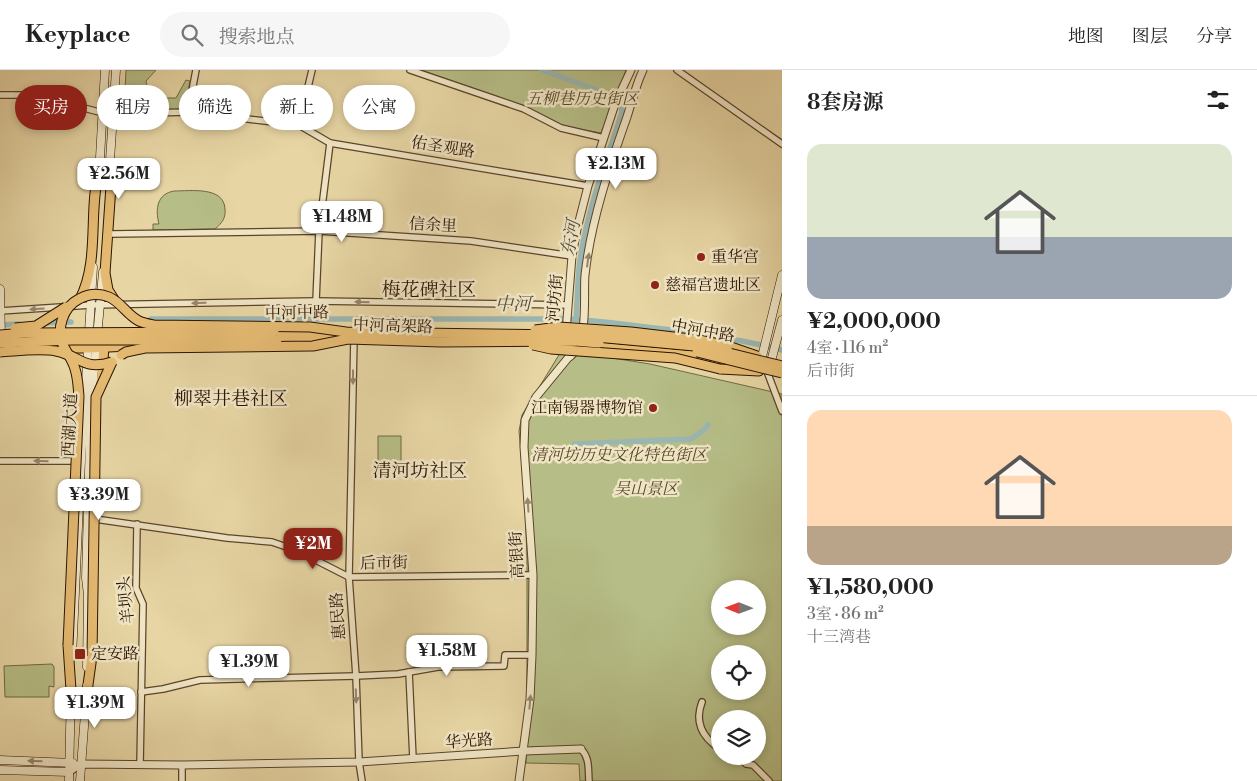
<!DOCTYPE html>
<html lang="zh">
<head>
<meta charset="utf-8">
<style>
  :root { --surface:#fff; --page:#f6f6f6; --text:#222; --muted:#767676; --line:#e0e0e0; --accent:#8f2418 }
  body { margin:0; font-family:"Libre Bodoni","Noto Serif SC",serif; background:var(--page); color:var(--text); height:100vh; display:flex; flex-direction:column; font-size:19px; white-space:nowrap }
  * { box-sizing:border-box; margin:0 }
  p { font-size:16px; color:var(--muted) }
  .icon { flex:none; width:28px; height:28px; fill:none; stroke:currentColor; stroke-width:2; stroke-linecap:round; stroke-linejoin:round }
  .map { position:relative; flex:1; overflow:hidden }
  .drawer { display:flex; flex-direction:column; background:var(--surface); width:475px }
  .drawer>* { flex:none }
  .banner { position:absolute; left:15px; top:15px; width:475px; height:45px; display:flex; gap:10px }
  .needle { width:32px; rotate:271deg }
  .buttons { position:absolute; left:711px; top:510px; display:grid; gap:10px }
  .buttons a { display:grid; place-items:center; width:55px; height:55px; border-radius:50%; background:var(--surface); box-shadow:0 2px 8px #0003; font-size:25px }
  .price { position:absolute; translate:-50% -42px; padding:0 11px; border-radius:10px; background:#fff; color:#222; font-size:16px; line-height:32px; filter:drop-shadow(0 1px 2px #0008) }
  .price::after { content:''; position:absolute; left:50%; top:30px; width:15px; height:11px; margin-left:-8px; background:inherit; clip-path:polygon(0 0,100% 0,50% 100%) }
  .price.current { background:var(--accent); color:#fff }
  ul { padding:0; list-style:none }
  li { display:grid; align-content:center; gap:10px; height:265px; padding:0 25px }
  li+li { border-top:1px solid var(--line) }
  li span { display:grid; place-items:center; height:155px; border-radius:15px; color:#555 }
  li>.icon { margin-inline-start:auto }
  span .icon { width:90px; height:90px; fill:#fffc; stroke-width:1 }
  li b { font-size:21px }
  h2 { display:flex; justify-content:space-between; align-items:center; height:60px; padding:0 25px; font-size:21px }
  .chip { padding:0 18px; border-radius:22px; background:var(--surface); box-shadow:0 2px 8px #0003; font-size:18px; line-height:45px }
  .chip.current { background:var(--accent); color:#fff }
  header { display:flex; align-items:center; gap:30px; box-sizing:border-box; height:70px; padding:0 25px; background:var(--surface); border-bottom:1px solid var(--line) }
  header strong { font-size:24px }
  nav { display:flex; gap:28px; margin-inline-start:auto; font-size:18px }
  .search { width:350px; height:45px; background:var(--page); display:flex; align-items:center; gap:12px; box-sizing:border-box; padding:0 18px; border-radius:28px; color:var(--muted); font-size:19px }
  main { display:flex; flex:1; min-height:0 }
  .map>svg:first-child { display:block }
</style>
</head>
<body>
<header>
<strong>Keyplace</strong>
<div class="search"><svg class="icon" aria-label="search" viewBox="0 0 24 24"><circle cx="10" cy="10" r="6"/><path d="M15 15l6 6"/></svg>搜索地点</div>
<nav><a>地图</a><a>图层</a><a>分享</a></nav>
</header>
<main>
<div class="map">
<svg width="782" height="711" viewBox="0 0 782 711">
  <rect width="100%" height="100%" fill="#e7d5a4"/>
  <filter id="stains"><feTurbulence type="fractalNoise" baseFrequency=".004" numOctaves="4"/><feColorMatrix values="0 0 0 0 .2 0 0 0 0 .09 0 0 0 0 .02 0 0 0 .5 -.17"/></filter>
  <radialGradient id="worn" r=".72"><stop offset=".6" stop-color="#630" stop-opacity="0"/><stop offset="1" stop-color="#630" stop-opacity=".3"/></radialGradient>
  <g fill="#b6bd86" stroke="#716843" fill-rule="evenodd">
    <polygon points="126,0 156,0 146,11 147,16 158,28 176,28 186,10 190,11 185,40 124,42"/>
    <polygon points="421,0 626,0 601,63 563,56 497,26"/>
    <path d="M174,121c16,0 50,-5 51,18 1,9 -3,14 -10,20l-62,1v-6h6c-4,-15 -2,-30 15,-33z"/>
    <path d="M562,280l88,14 132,30v387h-202l-1,-17 -53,-1 1,-104v-99l-2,-60 -6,-69 3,-16zM720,519h38v37h-38zM720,584h38v37h-38zM720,649h38v37h-38z"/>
    <polygon points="378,366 401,366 401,393 378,394"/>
    <polygon points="52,594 54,597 54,617 49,616 49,627 5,627 4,596"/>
  </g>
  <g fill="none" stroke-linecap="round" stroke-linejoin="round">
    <g stroke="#9ab6b1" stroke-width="5.5">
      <path d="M542,0l74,27 5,7 1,8c-15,47 -33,93 -41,142 -4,21 -3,44 -5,65"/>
      <path d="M151,249h412c31,1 61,5 91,9 44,5 86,11 128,22"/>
      <polyline points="43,253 71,252"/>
      <polyline points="0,255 19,254"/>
      <polyline points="574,374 691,369 704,360 708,355"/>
    </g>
    <defs>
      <g id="minor">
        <polyline points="410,0 524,39 561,58 604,68"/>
        <polyline points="677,0 782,74"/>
        <polyline points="0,25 34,25 103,43 114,44 188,42 299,55 330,73 588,116"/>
        <polyline points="188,42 196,0"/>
        <polyline points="299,55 312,0"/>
        <polyline points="111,164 319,161 471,171 572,186"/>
        <polyline points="316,231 319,161 330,73"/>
        <polyline points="0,241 91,235 316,231 568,235"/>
        <polyline points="354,268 349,507 356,606 359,692 362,711"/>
        <polyline points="768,304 782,341"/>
        <polyline points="0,391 79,391"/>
        <polyline points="95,449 227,468 272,472 298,481 349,507 533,505"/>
        <polyline points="137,454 136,518 143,534 140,695"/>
        <polyline points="409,602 413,689"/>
        <polyline points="141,622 163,619 200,610 356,606 398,604 438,597 504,596 505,585 532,585"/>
        <path d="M702,632c-8,21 1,36 18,47"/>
        <path d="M581,679c9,9 7,20 8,32"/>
        <polyline points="738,686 746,694 753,695 769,711"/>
        <polyline points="182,695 182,711"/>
      </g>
      <g id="tertiary">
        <polyline points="566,262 572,186 577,159 588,116 615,34 631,0"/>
        <polyline points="69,702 80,694 182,695 359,692 524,681 581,679"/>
        <path d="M519,711l11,-82 2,-44 1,-80 -9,-128 1,-27 11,-23 32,-39c22,-15 15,-59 17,-83 6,-54 24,-107 42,-158 5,-16 9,-32 16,-47"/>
      </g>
      <g id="secondary">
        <polyline points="99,105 105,0"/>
        <polyline points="109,105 116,0"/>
        <polyline points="0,219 1,269"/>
        <polyline points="760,295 782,205"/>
        <polyline points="769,299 782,250"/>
        <polyline points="72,587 81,391 93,197"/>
        <polyline points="87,597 88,525 86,508 91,332 103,202"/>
        <polyline points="0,690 73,693"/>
        <polyline points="0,700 69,702"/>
        <polyline points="69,711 71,616"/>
        <polyline points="80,711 87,616"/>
      </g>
      <g id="primary">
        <polyline points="590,276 707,287"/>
        <polyline points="58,278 88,278 150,275"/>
        <polyline points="101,315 104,277"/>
      </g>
      <g id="trunk">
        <polyline points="110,100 111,116 105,203 108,220 115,231"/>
        <path d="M80,229c20,-39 8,-87 19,-129"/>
        <polyline points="277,262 326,262"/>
        <polyline points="277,270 334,269"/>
        <polyline points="728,276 757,286"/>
        <polyline points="720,299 759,301"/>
        <polyline points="68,575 71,620"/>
        <polyline points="87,622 92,586"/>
      </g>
    </defs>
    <use href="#minor" stroke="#5b4429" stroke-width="8"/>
    <use href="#tertiary" stroke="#5b4429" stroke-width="9"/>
    <use href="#secondary" stroke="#2c1400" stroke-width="9"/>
    <use href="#primary" stroke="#2c1400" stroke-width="11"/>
    <use href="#trunk" stroke="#2c1400" stroke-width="11"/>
    <use href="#minor" stroke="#efe4c4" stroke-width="5.5"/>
    <use href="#tertiary" stroke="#efe4c4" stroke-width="7"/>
    <use href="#secondary" stroke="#efe4c4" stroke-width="8"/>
    <use href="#primary" stroke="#e4ba72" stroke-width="9"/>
    <use href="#trunk" stroke="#e4ba72" stroke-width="9"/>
    <defs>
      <g id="trunk-bridge">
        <polyline points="15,258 36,256 66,237"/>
        <polyline points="535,260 559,257 631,262 699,270 728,276"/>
        <polyline points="0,265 24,263 274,262"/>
        <polyline points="0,273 72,270 277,270"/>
        <polyline points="533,275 551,279 675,288 720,299"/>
        <path d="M0,282c18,-1 38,-4 56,-1 25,5 27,20 56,11"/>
        <polyline points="697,282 782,303"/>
        <polyline points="121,285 126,282 145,278 313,276 348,269 441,272 575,271 599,273"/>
        <path d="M68,575l11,-249c-1,-9 -1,-18 -4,-27 -2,-8 -8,-16 -12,-24 -7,-16 0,-38 16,-46 9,-5 20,-6 30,-2 12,5 18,18 30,24 4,2 10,3 15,4l156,2 36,5 228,3 131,12 77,19"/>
        <polyline points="92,586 96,327 112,292"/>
      </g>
    </defs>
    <use href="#trunk-bridge" stroke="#2c1400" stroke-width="11" stroke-linecap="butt"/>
    <use href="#trunk-bridge" stroke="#e4ba72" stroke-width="9"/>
  </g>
  <defs><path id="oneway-solid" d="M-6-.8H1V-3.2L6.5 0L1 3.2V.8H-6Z" transform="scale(1.25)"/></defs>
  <g fill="#97866c">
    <use href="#oneway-solid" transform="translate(588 190) rotate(-82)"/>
    <use href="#oneway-solid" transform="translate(362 232) rotate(-179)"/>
    <use href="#oneway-solid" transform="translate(199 233) rotate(179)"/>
    <use href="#oneway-solid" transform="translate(37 239) rotate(176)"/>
    <use href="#oneway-solid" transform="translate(353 307) rotate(90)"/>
    <use href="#oneway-solid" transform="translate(41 391) rotate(-179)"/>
    <use href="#oneway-solid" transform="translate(528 435) rotate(-94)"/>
    <use href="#oneway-solid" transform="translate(356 626) rotate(88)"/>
    <use href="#oneway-solid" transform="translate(530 632) rotate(-85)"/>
    <use href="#oneway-solid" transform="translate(35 691) rotate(-179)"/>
  </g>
  <g fill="#8f2418" stroke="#efe4c4" stroke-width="2">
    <circle cx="701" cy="187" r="5"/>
    <circle cx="655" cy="215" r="5"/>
    <circle cx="653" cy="338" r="5"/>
    <rect x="74" y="578" width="12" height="12" rx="2.5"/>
  </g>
  <g text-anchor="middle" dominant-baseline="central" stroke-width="5" stroke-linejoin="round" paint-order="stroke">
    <g font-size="16" font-style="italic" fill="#554728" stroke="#efe4c4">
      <text x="582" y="29">五柳巷历史街区</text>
      <text x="619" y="385">清河坊历史文化特色街区</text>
      <text x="646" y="419">吴山景区</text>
    </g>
    <g font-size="16" fill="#2c1400" stroke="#efe4c4">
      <text transform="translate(443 77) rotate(9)">佑圣观路</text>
      <text transform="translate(433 155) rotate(3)">信余里</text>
      <text transform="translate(555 228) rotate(-85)">河坊街</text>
      <text transform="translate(297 243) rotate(-1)">中河中路</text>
      <text transform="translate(393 256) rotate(2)">中河高架路</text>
      <text transform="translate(703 261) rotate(10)">中河中路</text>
      <text transform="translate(70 355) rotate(-87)">西湖大道</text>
      <text transform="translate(517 485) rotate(-93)">高银街</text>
      <text transform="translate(384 493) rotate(-1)">后市街</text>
      <text transform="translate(126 530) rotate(-96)">羊坝头</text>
      <text transform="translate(338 546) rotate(-94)">惠民路</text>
      <text transform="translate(469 671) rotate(-4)">华光路</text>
    </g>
    <g font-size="16" fill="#2c1400" stroke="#efe4c4" text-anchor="start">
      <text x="711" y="187">重华宫</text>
      <text x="665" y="215">慈福宫遗址区</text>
      <text x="643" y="338" text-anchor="end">江南锡器博物馆</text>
      <text x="91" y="584">定安路</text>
    </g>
    <g font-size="18" font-style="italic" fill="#524d3e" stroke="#efe4c4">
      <text transform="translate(571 168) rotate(-80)">东河</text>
      <text x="513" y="234">中河</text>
    </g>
    <g font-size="19" fill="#2c1400" stroke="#efe4c4">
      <text x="429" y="220">梅花碑社区</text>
      <text x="231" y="329">柳翠井巷社区</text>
      <text x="420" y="401">清河坊社区</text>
    </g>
  </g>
  <rect width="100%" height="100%" filter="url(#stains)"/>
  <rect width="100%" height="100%" fill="url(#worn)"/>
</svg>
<div class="buttons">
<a><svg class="needle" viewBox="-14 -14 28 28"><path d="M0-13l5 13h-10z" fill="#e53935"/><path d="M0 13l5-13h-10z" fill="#767676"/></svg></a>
<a><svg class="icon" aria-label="locate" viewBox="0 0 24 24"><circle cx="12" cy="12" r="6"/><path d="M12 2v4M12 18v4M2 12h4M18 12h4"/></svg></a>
<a><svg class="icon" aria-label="layers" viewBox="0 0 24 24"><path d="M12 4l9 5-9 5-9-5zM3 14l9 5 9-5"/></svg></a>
</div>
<b class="price" style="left:616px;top:120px">¥2.13M</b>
<b class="price" style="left:119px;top:130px">¥2.56M</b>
<b class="price" style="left:342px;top:173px">¥1.48M</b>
<b class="price" style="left:99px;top:451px">¥3.39M</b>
<b class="price current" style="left:313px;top:500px">¥2M</b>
<b class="price" style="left:447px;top:607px">¥1.58M</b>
<b class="price" style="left:249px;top:618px">¥1.39M</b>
<b class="price" style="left:95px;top:659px">¥1.39M</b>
<div class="banner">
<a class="chip current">买房</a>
<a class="chip">租房</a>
<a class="chip">筛选</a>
<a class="chip">新上</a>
<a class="chip">公寓</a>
</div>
</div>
<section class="drawer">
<h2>8套房源<svg class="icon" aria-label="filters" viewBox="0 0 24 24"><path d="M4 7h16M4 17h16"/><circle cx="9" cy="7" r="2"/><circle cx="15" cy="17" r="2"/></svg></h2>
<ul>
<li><span style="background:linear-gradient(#dfe7d0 60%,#9aa5b1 0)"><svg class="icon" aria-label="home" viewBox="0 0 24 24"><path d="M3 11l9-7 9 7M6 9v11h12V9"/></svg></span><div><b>¥2,000,000</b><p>4室 · 116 m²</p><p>后市街</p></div></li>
<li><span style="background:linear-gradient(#ffd9b3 75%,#b9a48a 0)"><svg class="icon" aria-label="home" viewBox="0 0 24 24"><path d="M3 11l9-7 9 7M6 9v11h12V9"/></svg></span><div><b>¥1,580,000</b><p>3室 · 86 m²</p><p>十三湾巷</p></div></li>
</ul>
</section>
</main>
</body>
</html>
